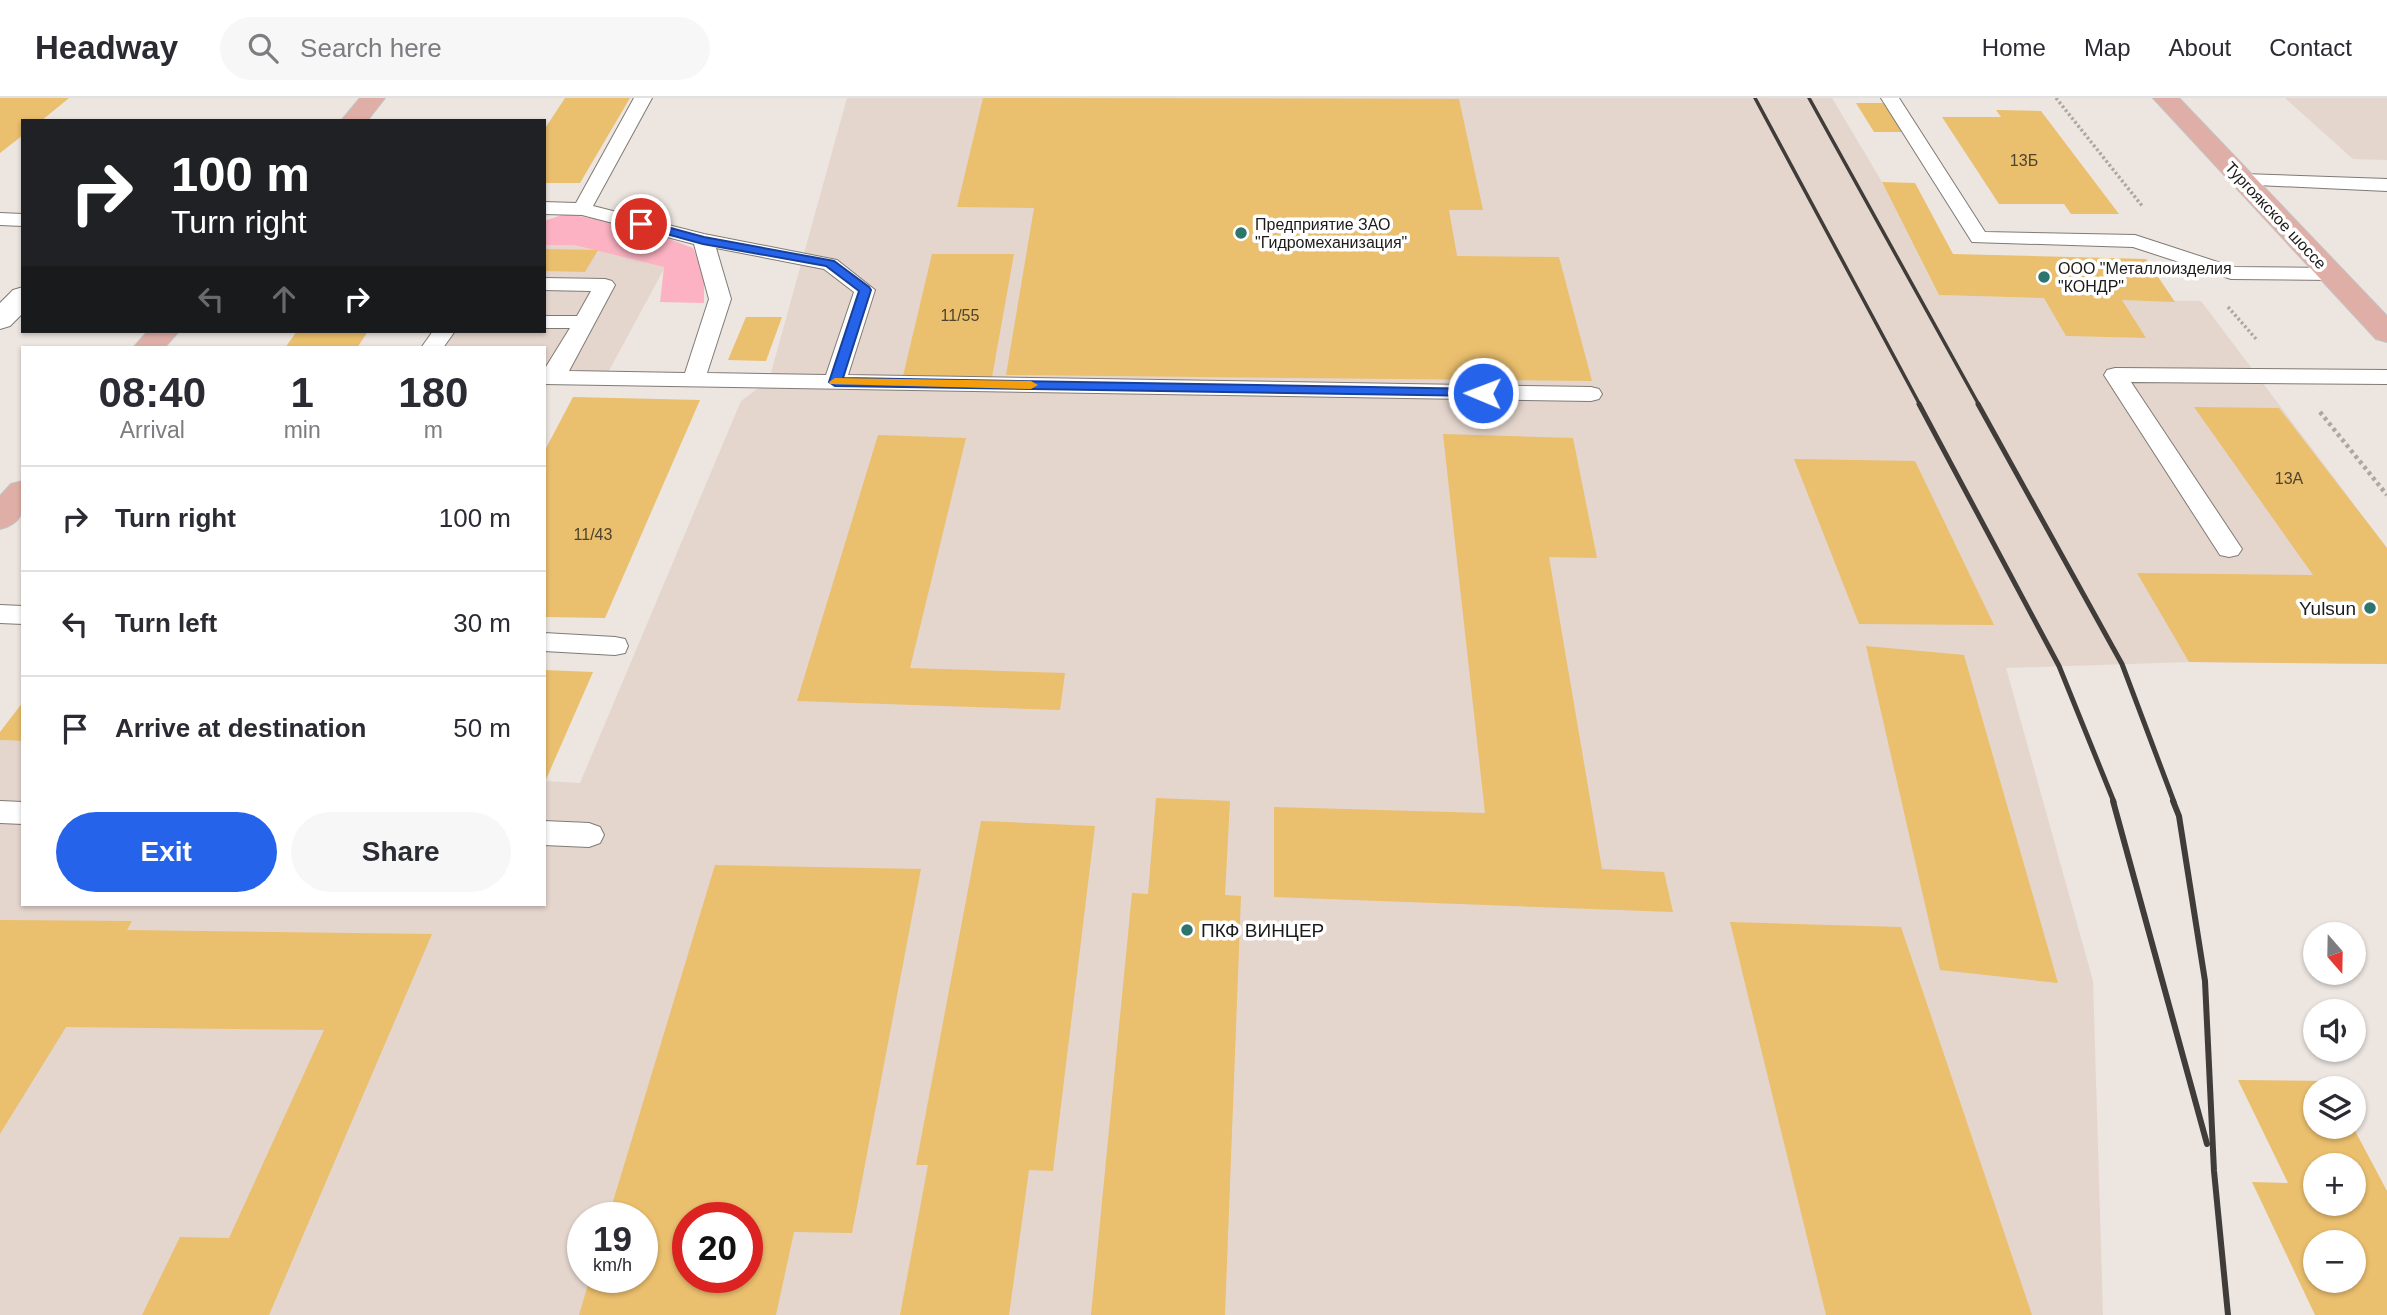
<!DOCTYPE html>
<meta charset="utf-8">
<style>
body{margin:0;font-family:Helvetica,sans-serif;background:#f7f7f7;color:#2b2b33;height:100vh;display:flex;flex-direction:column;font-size:26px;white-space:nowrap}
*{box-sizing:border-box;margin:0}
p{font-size:23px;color:#7c7c81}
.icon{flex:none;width:38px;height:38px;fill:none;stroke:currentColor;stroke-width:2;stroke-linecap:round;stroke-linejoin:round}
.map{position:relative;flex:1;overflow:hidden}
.panel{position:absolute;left:21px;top:248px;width:525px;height:560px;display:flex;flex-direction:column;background:#fff;border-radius:0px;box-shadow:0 2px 5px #0004}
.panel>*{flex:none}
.top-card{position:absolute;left:21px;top:21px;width:525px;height:214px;border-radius:0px;box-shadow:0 2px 5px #0004;background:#202124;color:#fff;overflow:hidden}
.needle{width:46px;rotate:160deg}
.controls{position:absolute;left:2303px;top:824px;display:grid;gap:14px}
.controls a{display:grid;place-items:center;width:63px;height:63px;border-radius:50%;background:#fff;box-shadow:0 2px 5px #0004;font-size:35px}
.speed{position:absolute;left:567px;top:1104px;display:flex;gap:14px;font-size:35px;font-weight:700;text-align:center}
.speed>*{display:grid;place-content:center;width:91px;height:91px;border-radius:50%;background:#fff;box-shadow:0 2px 5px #0004;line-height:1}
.speed small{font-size:18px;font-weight:400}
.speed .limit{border:10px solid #d22;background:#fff;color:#111}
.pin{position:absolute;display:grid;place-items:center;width:60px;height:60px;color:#fff;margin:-30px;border:4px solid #fff;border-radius:50%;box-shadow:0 2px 7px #0007}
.me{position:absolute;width:77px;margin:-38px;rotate:271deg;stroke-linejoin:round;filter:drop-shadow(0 0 5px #0008)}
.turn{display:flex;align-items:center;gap:24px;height:147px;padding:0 35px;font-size:32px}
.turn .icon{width:91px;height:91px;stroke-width:2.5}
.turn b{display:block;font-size:49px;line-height:60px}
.lanes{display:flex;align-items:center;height:66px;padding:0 35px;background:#0003;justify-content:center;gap:35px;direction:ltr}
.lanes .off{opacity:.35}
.eta{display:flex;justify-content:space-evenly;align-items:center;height:119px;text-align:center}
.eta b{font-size:42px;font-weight:700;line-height:49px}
.button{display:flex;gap:14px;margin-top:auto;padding:14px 35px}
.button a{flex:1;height:80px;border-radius:42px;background:#2563eb;color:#fff;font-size:28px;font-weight:700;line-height:80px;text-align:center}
.button a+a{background:#f7f7f7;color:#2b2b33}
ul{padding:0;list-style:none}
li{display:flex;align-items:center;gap:21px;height:105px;padding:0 35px;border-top:2px solid #e1e1e2}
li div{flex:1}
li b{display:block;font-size:26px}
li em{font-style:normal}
header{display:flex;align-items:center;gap:42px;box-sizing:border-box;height:98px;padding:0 35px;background:#fff;border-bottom:2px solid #e1e1e2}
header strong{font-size:33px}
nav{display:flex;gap:38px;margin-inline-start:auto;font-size:24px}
.search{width:490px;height:63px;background:#f7f7f7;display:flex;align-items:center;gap:18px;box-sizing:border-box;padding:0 24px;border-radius:38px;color:#7c7c81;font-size:26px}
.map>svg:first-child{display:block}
.built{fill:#e4d6cd;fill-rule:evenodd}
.green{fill:#fcb2c2}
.building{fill:#eabf6e;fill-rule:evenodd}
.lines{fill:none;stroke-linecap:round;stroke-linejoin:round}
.service-casing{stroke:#807a75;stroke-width:2}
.minor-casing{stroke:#807a75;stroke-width:2}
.primary-casing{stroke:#c4c4c3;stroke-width:2}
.path-far1{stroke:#ada7a3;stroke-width:3.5;stroke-dasharray:2.5 2.5;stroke-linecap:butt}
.path{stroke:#ada7a3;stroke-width:4.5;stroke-dasharray:3.5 3.5;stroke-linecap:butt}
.service{fill:#fff;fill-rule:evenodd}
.minor{fill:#fff;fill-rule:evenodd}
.primary{fill:#dfafa7;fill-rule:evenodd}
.rail-far2{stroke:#3f3c3a;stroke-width:3.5}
.rail-far1{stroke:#3f3c3a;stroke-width:5}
.rail{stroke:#3f3c3a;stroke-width:6}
.route{fill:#2563eb;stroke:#184099;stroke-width:2}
.slow{fill:#f59e0b}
.poi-dot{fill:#2d756d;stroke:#fff;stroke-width:2.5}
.labels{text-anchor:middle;stroke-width:7;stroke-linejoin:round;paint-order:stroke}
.number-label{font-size:16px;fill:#50442e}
.far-street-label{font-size:16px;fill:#1d1b19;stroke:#fff}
.far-poi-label{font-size:16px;fill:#1d1b19;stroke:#fff;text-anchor:start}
.poi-label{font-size:19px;fill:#1d1b19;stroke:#fff;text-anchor:end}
</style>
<header>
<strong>Headway</strong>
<div class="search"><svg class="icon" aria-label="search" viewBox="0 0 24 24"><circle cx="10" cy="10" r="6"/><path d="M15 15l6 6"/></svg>Search here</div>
<nav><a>Home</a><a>Map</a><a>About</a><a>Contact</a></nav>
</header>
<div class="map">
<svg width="2387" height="1217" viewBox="0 0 2387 1217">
<rect width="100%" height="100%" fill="#ece5e0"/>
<g class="built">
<path d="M 847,0 L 1832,0 L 1882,84 L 1939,197 L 2044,200 L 2067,238 L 2145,240 L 2122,202 L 2201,203 L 2387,450 L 2387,566 L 2189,564 L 2006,570 L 2093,883 L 2103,1217 L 0,1217 L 0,1036 L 41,968 L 0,966 L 0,642 L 23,643 L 23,807 L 544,807 L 544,683 L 580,685 L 741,303 L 769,282 ZM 583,1120 L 642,1120 L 642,1180 L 583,1180 ZM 688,1120 L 747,1120 L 747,1180 L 688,1180 Z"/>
<path d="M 2285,0 L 2387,0 L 2387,62 L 2353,61 Z"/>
<path d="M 544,147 L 574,147 L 665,169 L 605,280 L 544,279 L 544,250 L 430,250 L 439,233 L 544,233 Z"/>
</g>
<path class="green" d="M 565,116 C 610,122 651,133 693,150 L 704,177 L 704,205 L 660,204 L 664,169 L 574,147 L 544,147 L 544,123 Z"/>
<g class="building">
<path d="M 0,0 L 69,0 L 41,23 L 23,23 L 23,37 L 0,55 Z"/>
<path d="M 565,0 L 630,0 L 580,85 L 544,85 L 544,32 Z"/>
<path d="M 983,0 L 1459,1 L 1483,112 L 1449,112 L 1457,158 L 1559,159 L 1592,283 L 1006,277 L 1034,110 L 957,109 Z"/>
<path d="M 1856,5 L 1888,5 L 1907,34 L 1874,34 Z"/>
<path d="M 1996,12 L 2041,13 L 2119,116 L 2071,116 L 2064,106 L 1999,106 L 1942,19 L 2001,19 Z"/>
<path d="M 1882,84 L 1915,85 L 1953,156 L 2146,161 L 2175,204 L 2122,202 L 2146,240 L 2066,238 L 2044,200 L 1939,197 Z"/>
<path d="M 544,151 L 598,152 L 585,174 L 544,173 Z"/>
<path d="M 932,156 L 1014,156 L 992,279 L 903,278 Z"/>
<path d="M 746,219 L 782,219 L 766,263 L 728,262 Z"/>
<path d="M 297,233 L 368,233 L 357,250 L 285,250 Z"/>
<path d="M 573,299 L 700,302 L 605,520 L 544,519 L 544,354 Z"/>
<path d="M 2194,309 L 2279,310 L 2387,450 L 2387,566 L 2189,564 L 2137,475 L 2313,477 Z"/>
<path d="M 1443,336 L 1573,340 L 1597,460 L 1549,459 L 1602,771 L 1664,774 L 1673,814 L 1274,799 L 1274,709 L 1485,715 Z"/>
<path d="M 878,337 L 966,340 L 910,570 L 1065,575 L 1060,612 L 797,603 Z"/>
<path d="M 1794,361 L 1915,363 L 1994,527 L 1859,526 Z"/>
<path d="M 1866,548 L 1964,557 L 2058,885 L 1940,872 Z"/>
<path d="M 544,572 L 593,574 L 544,686 Z"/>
<path d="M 23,604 L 23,643 L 0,642 L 0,634 Z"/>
<path d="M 1156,700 L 1230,703 L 1225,797 L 1241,798 L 1225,1217 L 1091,1217 L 1132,795 L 1148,796 Z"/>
<path d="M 981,723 L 1095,728 L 1053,1073 L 1029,1072 L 1009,1217 L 900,1217 L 928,1067 L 916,1067 Z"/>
<path d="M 715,767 L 921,771 L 852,1135 L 794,1134 L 776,1217 L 579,1217 L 590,1180 L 642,1180 L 642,1120 L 608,1120 ZM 688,1120 L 747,1120 L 747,1180 L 688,1180 Z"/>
<path d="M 0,822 L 132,823 L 127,832 L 432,836 L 269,1217 L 142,1217 L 180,1139 L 229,1140 L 324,932 L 66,929 L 0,1036 Z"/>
<path d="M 1730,824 L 1901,829 L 2032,1217 L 1826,1217 Z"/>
<path d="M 2238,982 L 2329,983 L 2333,990 L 2315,990 L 2315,1029 L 2353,1029 L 2387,1093 L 2387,1217 L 2315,1217 L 2252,1084 L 2288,1085 ZM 2315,1068 L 2354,1068 L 2354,1106 L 2315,1106 ZM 2315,1144 L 2354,1144 L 2354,1183 L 2315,1183 Z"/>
</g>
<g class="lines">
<g class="service-casing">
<g id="service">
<path d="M 634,0 L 652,0 L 593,108 L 704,136 L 837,162 L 875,192 L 848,277 L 1591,289 L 1599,291 L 1602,296 L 1599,301 L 1591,303 L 544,286 L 544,272 L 570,230 L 544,230 L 544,218 L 577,218 L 591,193 L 544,192 L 544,180 L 605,181 L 612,183 L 615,187 L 569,273 L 685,275 L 709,201 L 694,146 L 582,117 L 544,116 L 544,104 L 576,105 ZM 716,150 L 824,171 L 854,194 L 826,277 L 707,275 L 731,201 Z"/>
<path d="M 1881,0 L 1899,0 L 1985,134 L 2135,137 L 2233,169 L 2331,170 L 2338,172 L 2341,176 L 2338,180 L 2331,182 L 2231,181 L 2133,149 L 1972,144 Z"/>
<path d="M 2243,76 L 2387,81 L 2387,93 L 2236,86 L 2233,82 Z"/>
<path d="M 0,115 L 23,116 L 23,128 L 0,127 Z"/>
<path d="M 433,233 L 455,233 L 443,250 L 421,250 Z"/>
<path d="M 2115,270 L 2387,272 L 2387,286 L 2131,284 L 2242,451 L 2238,457 L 2229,459 L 2220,457 L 2104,277 L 2107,272 Z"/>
<path d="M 0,507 L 23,508 L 23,526 L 0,525 Z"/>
<path d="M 544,535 L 615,539 L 625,541 L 628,548 L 625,555 L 615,557 L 544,553 Z"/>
<path d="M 0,703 L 23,704 L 23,726 L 0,725 Z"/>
<path d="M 544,723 L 589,725 L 600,729 L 604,737 L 600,745 L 589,749 L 544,747 Z"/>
</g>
</g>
<g class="minor-casing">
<path id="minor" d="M 23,189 L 23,215 L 10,228 L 0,231 L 0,205 L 13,192 Z"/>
</g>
<g class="primary-casing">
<g id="primary">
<path d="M 360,0 L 385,0 L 367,23 L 341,23 Z"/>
<path d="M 2153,0 L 2179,0 L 2387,218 L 2387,244 L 2376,241 Z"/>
<path d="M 148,233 L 179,233 L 164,250 L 133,250 Z"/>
<path d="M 23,383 C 23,406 28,424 0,431 L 0,398 L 11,386 Z"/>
</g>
</g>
<g class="path-far1">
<path d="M 2056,0 L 2143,109"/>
<path d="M 2228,209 L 2257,242"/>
</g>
<path class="path" d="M 2320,314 L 2387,397"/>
<use href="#service" class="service"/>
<use href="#minor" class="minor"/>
<use href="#primary" class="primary"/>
<g class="rail-far2">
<path d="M 1755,0 L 1920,307"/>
<path d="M 1809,0 L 1979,307"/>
</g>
<g class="rail-far1">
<path d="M 1919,306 L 2059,568 L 2114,704"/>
<path d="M 1978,306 L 2122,566 L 2174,704"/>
</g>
<g class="rail">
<path d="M 2113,703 L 2207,1046"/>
<path d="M 2173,703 L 2179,718 L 2205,883 L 2214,1073 L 2228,1217"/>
</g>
</g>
<path class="route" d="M 641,122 L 704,139 L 834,163 L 869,189 L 871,192 L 843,280 L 1483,291 L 1490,295 L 1483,298 L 835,288 L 829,284 L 859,193 L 826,168 L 703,146 L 637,128 L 636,126 Z"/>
<path class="slow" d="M 835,280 L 1031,283 L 1038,287 L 1031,291 L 830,286 L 829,284 Z"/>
<g class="poi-dot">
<circle cx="1241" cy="135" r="7"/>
<circle cx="2044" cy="179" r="7"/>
<circle cx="2370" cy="510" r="7"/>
<circle cx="1187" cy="832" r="7"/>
</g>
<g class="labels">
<g class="number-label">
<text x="2024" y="68">13Б</text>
<text x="960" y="223">11/55</text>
<text x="2289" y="386">13А</text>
<text x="593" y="442">11/43</text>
</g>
<g class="far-street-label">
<text transform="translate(2276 117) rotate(47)" y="6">Тургоякское шоссе</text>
</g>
<g class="far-poi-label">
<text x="1255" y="132">Предприятие ЗАО<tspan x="1255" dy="18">"Гидромеханизация"</tspan></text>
<text x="2058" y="176">ООО "Металлоизделия<tspan x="2058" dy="18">"КОНДР"</tspan></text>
</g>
<g class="poi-label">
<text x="2356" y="517">Yulsun</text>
<text x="1201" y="839" text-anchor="start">ПКФ ВИНЦЕР</text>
</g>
</g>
</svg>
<div class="controls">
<a><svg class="needle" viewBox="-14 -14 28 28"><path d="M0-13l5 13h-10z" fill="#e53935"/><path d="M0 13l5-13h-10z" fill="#7c7c81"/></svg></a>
<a><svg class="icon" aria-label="sound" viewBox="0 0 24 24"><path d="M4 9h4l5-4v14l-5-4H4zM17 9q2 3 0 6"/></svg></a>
<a><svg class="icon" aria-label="layers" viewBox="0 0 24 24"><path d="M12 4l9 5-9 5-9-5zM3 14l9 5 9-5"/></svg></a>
<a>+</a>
<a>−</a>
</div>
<div class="speed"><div>19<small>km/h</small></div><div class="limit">20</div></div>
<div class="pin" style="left:641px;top:126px;background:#d93025"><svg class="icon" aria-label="arrive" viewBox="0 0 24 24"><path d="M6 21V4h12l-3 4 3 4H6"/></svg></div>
<svg class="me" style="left:1483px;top:295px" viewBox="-20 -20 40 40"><circle r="17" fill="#2563eb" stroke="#fff" stroke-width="3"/><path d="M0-11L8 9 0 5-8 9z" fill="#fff"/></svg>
<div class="top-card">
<div class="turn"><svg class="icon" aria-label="right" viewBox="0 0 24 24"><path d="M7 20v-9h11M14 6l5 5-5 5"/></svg><div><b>100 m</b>Turn right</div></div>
<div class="lanes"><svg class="icon off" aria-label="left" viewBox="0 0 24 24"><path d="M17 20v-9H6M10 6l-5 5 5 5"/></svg><svg class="icon off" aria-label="ahead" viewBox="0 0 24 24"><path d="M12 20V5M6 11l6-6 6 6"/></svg><svg class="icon" aria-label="right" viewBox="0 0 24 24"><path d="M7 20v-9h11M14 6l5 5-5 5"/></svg></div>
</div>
<section class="panel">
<div class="eta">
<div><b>08:40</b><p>Arrival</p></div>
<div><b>1</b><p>min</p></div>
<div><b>180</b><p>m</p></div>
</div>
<ul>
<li><svg class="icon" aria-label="right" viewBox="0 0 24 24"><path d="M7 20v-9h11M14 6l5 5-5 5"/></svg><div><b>Turn right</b></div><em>100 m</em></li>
<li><svg class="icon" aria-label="left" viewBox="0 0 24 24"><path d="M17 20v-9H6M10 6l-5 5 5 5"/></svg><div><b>Turn left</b></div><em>30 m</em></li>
<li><svg class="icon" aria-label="arrive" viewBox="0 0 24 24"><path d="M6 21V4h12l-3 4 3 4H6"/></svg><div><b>Arrive at destination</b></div><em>50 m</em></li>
</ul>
<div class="button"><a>Exit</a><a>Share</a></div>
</section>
</div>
